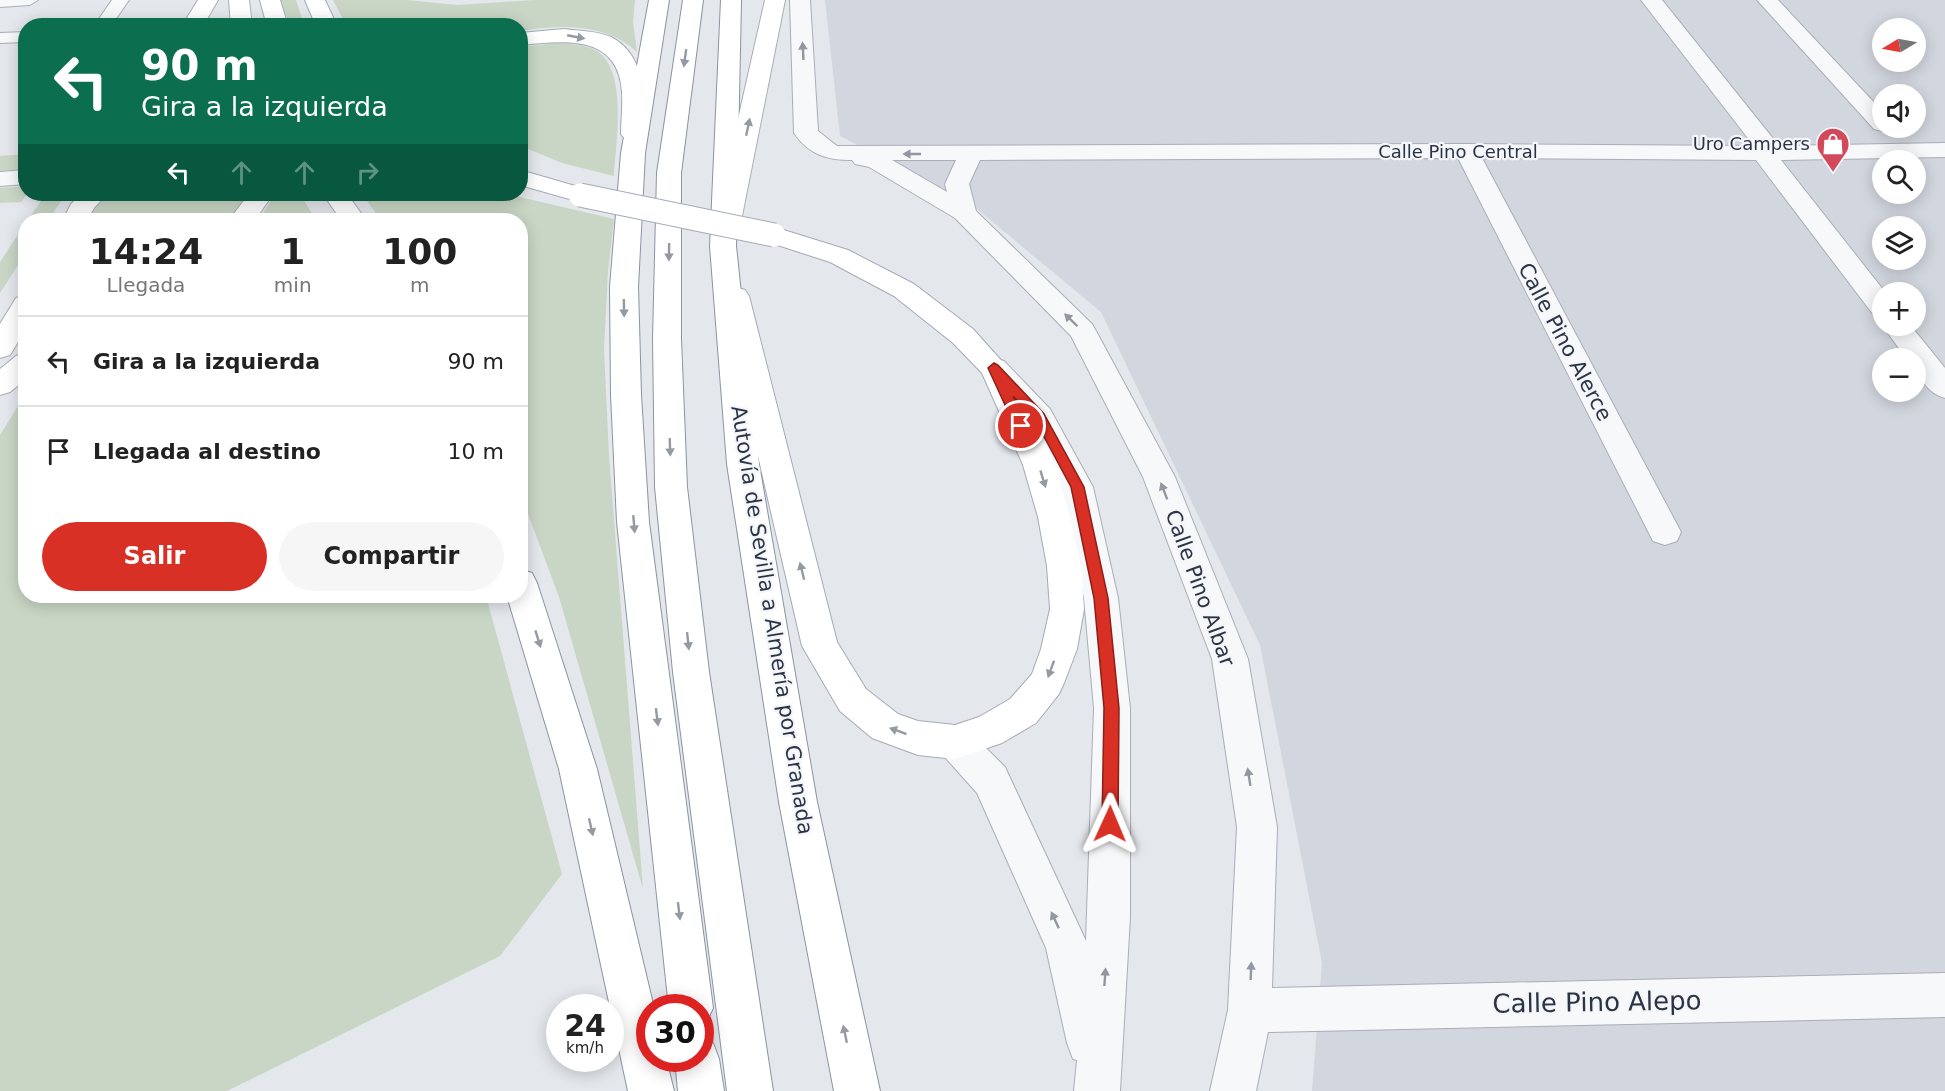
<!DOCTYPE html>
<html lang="es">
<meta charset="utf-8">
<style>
body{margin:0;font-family:"DejaVu Sans",sans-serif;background:#f6f6f6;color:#222;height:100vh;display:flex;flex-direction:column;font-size:22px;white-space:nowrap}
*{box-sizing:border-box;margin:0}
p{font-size:20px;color:#767676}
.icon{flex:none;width:33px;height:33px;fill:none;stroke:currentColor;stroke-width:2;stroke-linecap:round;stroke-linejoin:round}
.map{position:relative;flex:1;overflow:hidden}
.side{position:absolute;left:18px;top:213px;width:510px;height:390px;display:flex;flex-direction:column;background:#fff;border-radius:24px;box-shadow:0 3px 15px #0003}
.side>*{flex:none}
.hud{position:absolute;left:18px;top:18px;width:510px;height:183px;border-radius:24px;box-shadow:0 3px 15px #0003;background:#0b6e4f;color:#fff;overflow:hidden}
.needle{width:39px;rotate:260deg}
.controls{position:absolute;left:1872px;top:18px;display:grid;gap:12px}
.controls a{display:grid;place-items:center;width:54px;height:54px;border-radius:50%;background:#fff;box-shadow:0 3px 15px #0003;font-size:30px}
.speed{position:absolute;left:546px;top:994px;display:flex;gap:12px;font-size:30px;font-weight:700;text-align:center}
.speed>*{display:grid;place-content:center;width:78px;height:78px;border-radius:50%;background:#fff;box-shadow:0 3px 15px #0003;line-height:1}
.speed small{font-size:15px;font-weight:400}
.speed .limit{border:9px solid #d22;background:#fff;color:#111}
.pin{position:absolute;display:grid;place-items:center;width:51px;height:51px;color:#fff;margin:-26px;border:3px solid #fff;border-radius:50%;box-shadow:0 2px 6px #0007}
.me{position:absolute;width:66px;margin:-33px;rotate:1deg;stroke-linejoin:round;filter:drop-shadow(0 0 4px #0008)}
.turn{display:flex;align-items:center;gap:21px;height:126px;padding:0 24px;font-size:27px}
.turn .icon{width:78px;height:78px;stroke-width:2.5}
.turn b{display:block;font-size:42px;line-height:51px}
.lanes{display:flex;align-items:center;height:57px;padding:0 24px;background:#0003;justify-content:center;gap:30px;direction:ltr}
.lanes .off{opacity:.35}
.eta{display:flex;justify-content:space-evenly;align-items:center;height:102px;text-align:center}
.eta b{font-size:36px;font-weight:800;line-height:42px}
.action{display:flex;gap:12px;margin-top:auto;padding:12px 24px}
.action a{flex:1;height:69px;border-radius:36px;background:#d93025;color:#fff;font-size:24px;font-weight:800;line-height:69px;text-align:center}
.action a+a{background:#f6f6f6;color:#222}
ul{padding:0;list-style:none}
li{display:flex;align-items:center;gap:18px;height:90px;padding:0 24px;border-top:2px solid #e0e0e0}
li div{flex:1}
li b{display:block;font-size:22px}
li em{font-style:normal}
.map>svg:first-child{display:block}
.built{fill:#d2d6de;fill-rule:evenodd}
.green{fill:#c9d6c5}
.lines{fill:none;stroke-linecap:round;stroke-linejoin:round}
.lane-casing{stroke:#a9aeb7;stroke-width:2}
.street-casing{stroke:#a9aeb7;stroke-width:2}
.secondary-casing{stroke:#a9aeb7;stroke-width:2}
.primary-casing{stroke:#a3abb8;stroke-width:2}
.highway-casing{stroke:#8b94a3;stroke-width:2}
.lane{fill:#f7f8fa;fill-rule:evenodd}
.street{fill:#f7f8fa;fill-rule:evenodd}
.secondary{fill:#fff;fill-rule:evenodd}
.primary{fill:#fff;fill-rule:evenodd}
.highway{fill:#fff;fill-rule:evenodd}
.primary-bridge-casing{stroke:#a3abb8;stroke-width:25;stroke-linecap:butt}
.primary-bridge{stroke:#fff;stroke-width:23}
.oneway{fill:#959aa2}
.oneway2{fill:#9196a0}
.route{fill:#d93025;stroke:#8d1f18;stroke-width:1.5}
.labels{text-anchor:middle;stroke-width:4.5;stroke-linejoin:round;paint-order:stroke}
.far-poi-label{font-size:18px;fill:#2b3445;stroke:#f4f6f9;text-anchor:end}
.far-street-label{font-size:18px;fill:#2b3445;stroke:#f4f6f9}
.street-label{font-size:21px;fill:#2b3445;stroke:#f4f6f9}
.near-street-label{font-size:26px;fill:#2b3445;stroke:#f4f6f9}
</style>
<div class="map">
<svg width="1945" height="1091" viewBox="0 0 1945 1091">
<rect width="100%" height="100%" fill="#e4e7ec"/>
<path class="built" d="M 825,0 L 1945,0 L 1945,1091 L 1312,1091 L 1322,963 L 1260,645 L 1101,312 L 971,204 L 840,136 ZM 1882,28 L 1916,28 L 1916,62 L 1882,62 ZM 1882,94 L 1916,94 L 1916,128 L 1882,128 ZM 1882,160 L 1916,160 L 1916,194 L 1882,194 ZM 1882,226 L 1916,226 L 1916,260 L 1882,260 ZM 1882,292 L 1916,292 L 1916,326 L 1882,326 ZM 1882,358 L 1916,358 L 1916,392 L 1882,392 Z"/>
<g class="green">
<path d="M 280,0 L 296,0 L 304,25 L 290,25 Z"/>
<path d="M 333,0 L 407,0 L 457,5 L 535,0 L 635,0 L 633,22 L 637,52 C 607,23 559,24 521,31 L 520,26 L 346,25 Z"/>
<path d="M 556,43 C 569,44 586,44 597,51 C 628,71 616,145 614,176 L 562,163 L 521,146 L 521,47 Z"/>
<path d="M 25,154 L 25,170 L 0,171 L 0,156 Z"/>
<path d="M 25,186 L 27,194 L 21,202 L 0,203 L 0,188 Z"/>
<path d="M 108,194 L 249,194 L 249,195 L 235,215 L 226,220 L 91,220 L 91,213 Z"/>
<path d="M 275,194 L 300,194 L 316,220 L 256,220 L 264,212 Z"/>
<path d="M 362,194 L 507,194 L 614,219 L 608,271 L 604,349 L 609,456 L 643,889 L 559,597 L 521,495 L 520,220 L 381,220 Z"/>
<path d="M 62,200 L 48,220 L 28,220 L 41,201 Z"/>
<path d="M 25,224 L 25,254 L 0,293 L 0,262 Z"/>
<path d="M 25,395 L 26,596 L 486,596 L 562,874 L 500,956 L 227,1091 L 0,1091 L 0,435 Z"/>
</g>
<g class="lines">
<g class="lane-casing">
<g id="lane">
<path d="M 0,0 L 38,0 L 30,5 L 0,7 Z"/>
<path d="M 112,0 L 129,0 L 111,26 L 94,26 Z"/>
<path d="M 26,32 L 26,42 L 0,43 L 0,33 Z"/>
</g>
</g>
<g class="street-casing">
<g id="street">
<path d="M 790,0 L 810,0 L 818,131 L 837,146 L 1466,144 L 1754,146 L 1641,0 L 1662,0 L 1779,146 L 1945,143 L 1945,157 L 1781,160 L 1885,292 L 1882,292 L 1882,316 L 1872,313 L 1756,160 L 1482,158 L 1681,532 L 1677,541 L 1665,545 L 1653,541 L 1458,158 L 980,160 L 969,184 L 976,211 L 1092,324 L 1096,331 L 1175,477 L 1248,659 L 1277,827 L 1272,988 L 1945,973 L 1945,1017 L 1268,1032 L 1256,1091 L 1210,1091 L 1228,1010 L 1237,827 L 1212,659 L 1143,477 L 1071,336 L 955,218 L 869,167 L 855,164 L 852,160 C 827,160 809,155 794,133 ZM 892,160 L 956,160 L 945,184 L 947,192 Z"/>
<path d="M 1757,0 L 1778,0 L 1882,111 L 1882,128 L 1890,129 L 1882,131 L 1874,129 Z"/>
<path d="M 26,170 L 26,184 L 0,186 L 0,172 Z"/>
<path d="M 1882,325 L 1911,326 L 1945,368 L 1945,398 C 1928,394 1916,376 1916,358 L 1906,358 Z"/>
<path d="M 994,358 L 1004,361 L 1050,409 L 1093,487 L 1118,598 L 1130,708 L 1130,917 L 1120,1091 L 1074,1091 L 1077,1060 L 1073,1059 L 1067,1043 L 1046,948 L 977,793 L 942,754 L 936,742 L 942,730 L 955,725 L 968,730 L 1005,767 L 1086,941 L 1094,708 L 1084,598 L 1061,487 L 1028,424 L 980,368 L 984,361 Z"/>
</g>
</g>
<g class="secondary-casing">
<g id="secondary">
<path d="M 198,0 L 218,0 L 203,26 L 182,26 Z"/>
<path d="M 229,0 L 249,0 L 252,26 L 231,26 Z"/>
<path d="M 765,0 L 785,0 L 741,221 L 737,227 L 728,229 L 719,227 L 715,221 Z"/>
<path d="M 81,194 L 107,194 L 94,208 L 87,220 L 63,220 L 71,204 Z"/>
<path d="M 249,194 L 273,194 L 255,220 L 229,220 Z"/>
<path d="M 323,194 L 347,194 L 366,220 L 341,220 Z"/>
<path d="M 26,295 L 26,329 L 10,355 L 0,358 L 0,324 L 16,298 Z"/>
<path d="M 26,353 L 26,379 L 10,392 L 0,395 L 0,369 L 16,356 Z"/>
</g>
</g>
<g class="primary-casing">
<g id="primary">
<path d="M 260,0 L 280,0 L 288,26 L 267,26 Z"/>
<path d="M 305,0 L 325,0 L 337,26 L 316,26 Z"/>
<path d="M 564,29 C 578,31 598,31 611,37 C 647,56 644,99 645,134 L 641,139 L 633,141 L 625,139 L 621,134 C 621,120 623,106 622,92 C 618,33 564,41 520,45 L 520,33 Z"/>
<path d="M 520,170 L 589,190 L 592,195 L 589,200 L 580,202 L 520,185 Z"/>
<path d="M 774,227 L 848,250 L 914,284 L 973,329 L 1008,368 L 1055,465 L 1070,517 L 1081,566 L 1084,609 L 1077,649 L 1064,683 L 1059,694 L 1036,723 L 1002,743 L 955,759 L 918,755 L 872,738 L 840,711 L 802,646 L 721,296 L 725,290 L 735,287 L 745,290 L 749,296 L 837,642 L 866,689 L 898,714 L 918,721 L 955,725 L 979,717 L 1010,699 L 1032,674 L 1041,649 L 1050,609 L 1047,566 L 1038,517 L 1023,465 L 982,373 L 953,343 L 894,296 L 830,262 L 765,241 L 761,235 L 765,229 Z"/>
</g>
</g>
<g class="highway-casing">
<g id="highway">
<path d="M 649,0 L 669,0 L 645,153 L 638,287 L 641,395 L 649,522 L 713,1008 L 706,1023 L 700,1026 L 700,1008 L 669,1008 L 617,522 L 611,395 L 610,287 L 621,153 Z"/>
<path d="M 683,0 L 703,0 L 681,173 L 681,339 L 687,487 L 709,672 L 773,1091 L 727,1091 L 673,672 L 655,487 L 653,339 L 657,173 Z"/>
<path d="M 721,0 L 741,0 L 736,246 L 759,464 L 817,802 L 880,1091 L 834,1091 L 779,802 L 727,464 L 710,246 Z"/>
<path d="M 520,569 L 532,573 L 537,583 L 597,769 L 654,1008 L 650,1008 L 650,1059 L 666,1059 L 674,1091 L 628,1091 L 559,769 L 507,596 L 520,596 Z"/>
<path d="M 700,1038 L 713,1043 L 719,1059 L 724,1091 L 678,1091 L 675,1059 L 700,1059 Z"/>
</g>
</g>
<use href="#lane" class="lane"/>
<use href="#street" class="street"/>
<use href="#secondary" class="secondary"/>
<use href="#primary" class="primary"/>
<use href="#highway" class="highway"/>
<g class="primary-bridge-casing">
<path id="primary-bridge" d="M 580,195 L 774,235"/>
</g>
<use href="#primary-bridge" class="primary-bridge"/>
</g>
<defs><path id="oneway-solid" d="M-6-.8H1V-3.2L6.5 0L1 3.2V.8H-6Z" transform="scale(1.5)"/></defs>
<g class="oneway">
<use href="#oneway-solid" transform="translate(576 37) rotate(11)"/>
<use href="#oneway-solid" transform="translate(685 58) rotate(98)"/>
<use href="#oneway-solid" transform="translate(748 127) rotate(-78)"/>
<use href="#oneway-solid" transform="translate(669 252) rotate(91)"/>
<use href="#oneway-solid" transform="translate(624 308) rotate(89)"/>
<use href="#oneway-solid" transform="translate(670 447) rotate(88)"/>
<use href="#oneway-solid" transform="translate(1043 479) rotate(73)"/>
<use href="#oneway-solid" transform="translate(634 524) rotate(85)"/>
<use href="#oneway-solid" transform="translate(802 571) rotate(-104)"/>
<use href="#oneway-solid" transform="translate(538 639) rotate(73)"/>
<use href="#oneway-solid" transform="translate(688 641) rotate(84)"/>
<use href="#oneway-solid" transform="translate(1051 669) rotate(110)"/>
<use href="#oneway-solid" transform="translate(657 717) rotate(83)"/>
<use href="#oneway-solid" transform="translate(898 731) rotate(-160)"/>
<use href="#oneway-solid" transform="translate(591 827) rotate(77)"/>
<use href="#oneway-solid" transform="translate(679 911) rotate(83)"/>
<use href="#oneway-solid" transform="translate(845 1034) rotate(-102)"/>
</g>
<g class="oneway2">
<use href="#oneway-solid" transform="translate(803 51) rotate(-93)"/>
<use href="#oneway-solid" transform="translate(912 154) rotate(-180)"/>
<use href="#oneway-solid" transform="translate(1071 320) rotate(-136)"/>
<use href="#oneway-solid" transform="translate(1164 491) rotate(-111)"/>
<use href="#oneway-solid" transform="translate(1249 777) rotate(-99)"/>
<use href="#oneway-solid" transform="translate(1055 920) rotate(-115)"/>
<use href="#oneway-solid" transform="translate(1251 971) rotate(-88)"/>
<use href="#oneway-solid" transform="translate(1105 977) rotate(-86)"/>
</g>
<path class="route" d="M 994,363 L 998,365 L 1044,414 L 1084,487 L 1108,598 L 1119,708 L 1118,824 L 1116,830 L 1110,832 L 1105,830 L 1102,824 L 1104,708 L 1094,598 L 1071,487 L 1035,420 L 1013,396 L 1027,426 L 1021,431 L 1016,429 L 988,368 Z"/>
<defs>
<g id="shop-pin" transform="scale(1.725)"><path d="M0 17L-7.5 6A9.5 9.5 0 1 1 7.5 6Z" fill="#d1495b" stroke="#f4f6f9"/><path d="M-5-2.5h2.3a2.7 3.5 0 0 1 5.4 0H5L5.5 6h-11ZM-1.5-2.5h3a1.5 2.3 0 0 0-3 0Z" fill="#fff"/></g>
</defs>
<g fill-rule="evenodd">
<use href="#shop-pin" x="1833" y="144"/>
</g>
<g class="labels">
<g class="far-poi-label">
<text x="1810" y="150">Uro Campers</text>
</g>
<g class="far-street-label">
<text x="1458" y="158">Calle Pino Central</text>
</g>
<g class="street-label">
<text transform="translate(1565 342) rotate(62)" y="7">Calle Pino Alerce</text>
<text transform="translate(1200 588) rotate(70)" y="7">Calle Pino Albar</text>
<text transform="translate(772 620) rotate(81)" y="7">Autovía de Sevilla a Almería por Granada</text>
</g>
<g class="near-street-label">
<text transform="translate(1597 1002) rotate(-1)" y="9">Calle Pino Alepo</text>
</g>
</g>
</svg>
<div class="controls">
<a><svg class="needle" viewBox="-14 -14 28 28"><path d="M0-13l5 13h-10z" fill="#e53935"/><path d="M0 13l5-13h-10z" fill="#767676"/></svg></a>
<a><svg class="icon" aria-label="sound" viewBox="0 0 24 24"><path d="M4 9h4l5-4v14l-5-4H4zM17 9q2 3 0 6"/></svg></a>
<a><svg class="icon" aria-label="search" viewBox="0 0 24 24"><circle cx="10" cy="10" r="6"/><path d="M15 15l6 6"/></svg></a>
<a><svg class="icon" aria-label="layers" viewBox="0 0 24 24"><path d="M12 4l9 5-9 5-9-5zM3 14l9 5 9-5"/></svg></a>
<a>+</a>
<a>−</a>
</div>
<div class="speed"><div>24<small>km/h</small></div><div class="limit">30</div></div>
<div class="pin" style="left:1021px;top:426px;background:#d93025"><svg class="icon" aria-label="arrive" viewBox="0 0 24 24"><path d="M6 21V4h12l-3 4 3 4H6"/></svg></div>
<svg class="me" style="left:1110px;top:824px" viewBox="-20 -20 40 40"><path d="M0-17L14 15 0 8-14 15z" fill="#d93025" stroke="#fff" stroke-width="4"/></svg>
<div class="hud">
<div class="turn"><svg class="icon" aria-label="left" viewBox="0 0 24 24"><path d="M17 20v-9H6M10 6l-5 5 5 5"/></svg><div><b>90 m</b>Gira a la izquierda</div></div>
<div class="lanes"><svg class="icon" aria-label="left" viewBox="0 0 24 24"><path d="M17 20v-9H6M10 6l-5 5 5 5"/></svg><svg class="icon off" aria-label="ahead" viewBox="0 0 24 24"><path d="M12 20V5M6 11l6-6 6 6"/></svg><svg class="icon off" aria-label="ahead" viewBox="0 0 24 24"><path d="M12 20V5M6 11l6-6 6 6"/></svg><svg class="icon off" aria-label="right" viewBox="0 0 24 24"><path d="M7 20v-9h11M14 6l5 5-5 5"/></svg></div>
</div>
<section class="side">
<div class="eta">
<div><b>14:24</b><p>Llegada</p></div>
<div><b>1</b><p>min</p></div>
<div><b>100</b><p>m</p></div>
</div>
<ul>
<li><svg class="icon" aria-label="left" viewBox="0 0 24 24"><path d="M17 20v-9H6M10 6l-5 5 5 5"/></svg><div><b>Gira a la izquierda</b></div><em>90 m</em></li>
<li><svg class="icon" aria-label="arrive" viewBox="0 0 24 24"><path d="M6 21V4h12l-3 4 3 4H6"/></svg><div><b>Llegada al destino</b></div><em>10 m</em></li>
</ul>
<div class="action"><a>Salir</a><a>Compartir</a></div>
</section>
</div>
